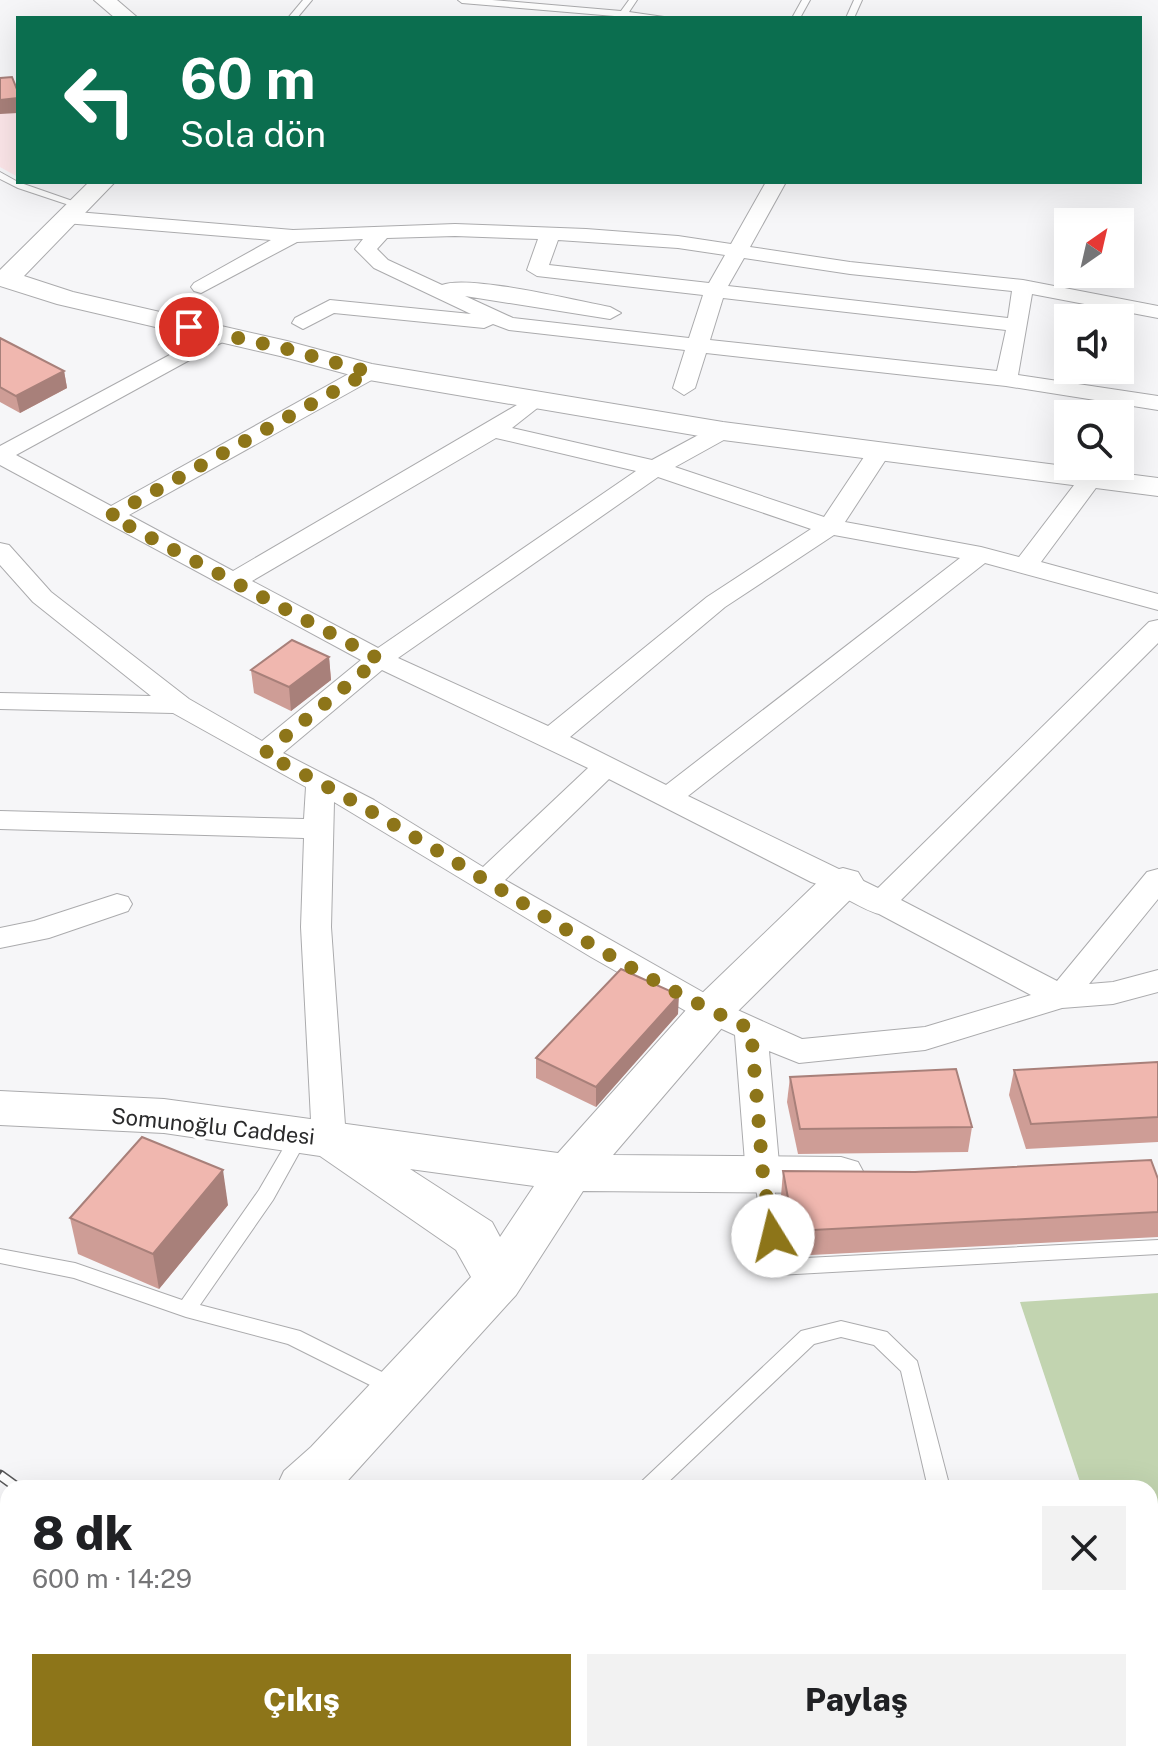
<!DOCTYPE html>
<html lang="tr">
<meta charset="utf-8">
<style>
body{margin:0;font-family:"Public Sans",sans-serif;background:#f2f2f2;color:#202124;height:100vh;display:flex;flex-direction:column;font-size:30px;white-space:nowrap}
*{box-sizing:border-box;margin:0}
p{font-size:26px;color:#757577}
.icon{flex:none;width:44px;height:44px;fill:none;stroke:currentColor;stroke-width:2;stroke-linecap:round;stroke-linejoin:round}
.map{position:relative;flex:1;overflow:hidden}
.drawer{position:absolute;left:0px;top:1480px;width:1158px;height:282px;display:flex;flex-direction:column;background:#fff;border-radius:24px 24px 0 0;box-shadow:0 8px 32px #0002}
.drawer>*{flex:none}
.guide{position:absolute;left:16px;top:16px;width:1126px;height:168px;border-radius:0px;box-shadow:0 8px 32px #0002;background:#0b6e4f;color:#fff;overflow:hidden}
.needle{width:52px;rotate:34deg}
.buttons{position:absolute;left:1054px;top:208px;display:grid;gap:16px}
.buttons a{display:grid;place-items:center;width:80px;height:80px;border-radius:0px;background:#fff;box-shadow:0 8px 32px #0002;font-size:40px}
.pin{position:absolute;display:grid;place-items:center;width:68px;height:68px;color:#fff;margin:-34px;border:4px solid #fff;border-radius:50%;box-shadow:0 2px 8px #0007}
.me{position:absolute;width:88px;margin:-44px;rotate:351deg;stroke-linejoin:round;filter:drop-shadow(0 0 6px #0008)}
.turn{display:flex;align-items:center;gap:28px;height:168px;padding:0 32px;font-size:36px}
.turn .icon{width:104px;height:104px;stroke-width:2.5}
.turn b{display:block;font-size:56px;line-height:68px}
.round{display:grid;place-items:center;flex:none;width:84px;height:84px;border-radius:0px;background:#f2f2f2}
.head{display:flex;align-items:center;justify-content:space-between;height:136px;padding:0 32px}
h1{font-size:48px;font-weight:800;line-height:60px}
.cta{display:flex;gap:16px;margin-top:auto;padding:16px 32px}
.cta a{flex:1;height:92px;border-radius:0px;background:#8d7519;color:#fff;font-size:32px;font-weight:800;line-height:92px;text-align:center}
.cta a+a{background:#f2f2f2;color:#202124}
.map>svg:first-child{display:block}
.education{fill:#fce6e9}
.green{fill:#c2d4b0}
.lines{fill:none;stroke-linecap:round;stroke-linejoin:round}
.service-casing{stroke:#ababad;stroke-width:2}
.minor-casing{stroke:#ababad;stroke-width:2}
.tertiary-casing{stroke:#ababad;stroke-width:2}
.secondary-casing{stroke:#ababad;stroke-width:2}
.service{fill:#fff;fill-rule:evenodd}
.minor{fill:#fff;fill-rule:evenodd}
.tertiary{fill:#fff;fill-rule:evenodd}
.secondary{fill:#fff;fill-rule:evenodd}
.rail-casing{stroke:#565657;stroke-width:11}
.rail{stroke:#fff;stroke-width:8;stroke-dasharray:23;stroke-linecap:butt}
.wall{fill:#ce9d96}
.shaded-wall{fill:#a8807a}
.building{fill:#f0b7af;stroke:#a8807a;stroke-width:2}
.route{stroke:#8d7519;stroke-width:14;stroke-dasharray:0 25.2}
.labels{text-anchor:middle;stroke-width:7;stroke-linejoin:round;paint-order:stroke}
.street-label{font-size:22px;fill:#2b2b2c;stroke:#fff}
</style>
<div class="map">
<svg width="1158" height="1761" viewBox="0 0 1158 1761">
<rect width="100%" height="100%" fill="#f6f6f8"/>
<path class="education" d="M 18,83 L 18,177 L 0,167 L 0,85 Z"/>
<path class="green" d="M 1158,1293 L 1158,1714 L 1150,1691 L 1150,1488 L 1082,1488 L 1020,1302 Z"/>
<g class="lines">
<g class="service-casing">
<g id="service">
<path d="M 303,0 L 312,0 L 297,18 L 288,18 Z"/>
<path d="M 458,0 L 492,0 L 621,11 L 629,0 L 637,0 L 629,12 L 671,18 L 638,18 L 462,3 Z"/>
<path d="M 802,0 L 810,0 L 800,18 L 792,18 Z"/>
<path d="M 854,0 L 862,0 L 854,18 L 846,18 Z"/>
<path d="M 0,172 L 18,182 L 84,205 L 75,207 L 18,188 L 0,179 Z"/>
<path d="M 300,1128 L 306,1130 L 309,1135 L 273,1200 L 200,1305 L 300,1331 L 402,1382 L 405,1388 L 402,1394 L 395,1396 L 388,1394 L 288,1344 L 186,1317 L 74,1278 L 0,1263 L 0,1249 L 75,1263 L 182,1300 L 259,1190 L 294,1130 Z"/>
<path d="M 763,1168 L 770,1170 L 772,1175 L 786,1259 L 1158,1240 L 1158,1254 L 778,1275 L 771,1272 L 768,1267 L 754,1175 L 756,1170 Z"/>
<path d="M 841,1321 L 887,1332 L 917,1361 L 950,1488 L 928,1488 L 901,1371 L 874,1345 L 841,1337 L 814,1344 L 662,1488 L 637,1488 L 641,1482 L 801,1331 Z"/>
<path d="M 0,1525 L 8,1528 L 8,1551 L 0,1548 Z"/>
<path d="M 8,1653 L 8,1683 L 0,1686 L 0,1656 Z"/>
<path d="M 683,1754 L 708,1754 L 705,1761 L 680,1761 Z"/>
<path d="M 896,1754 L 932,1754 L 935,1761 L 899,1761 Z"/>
<path d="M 991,1754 L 1015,1754 L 1017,1761 L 993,1761 Z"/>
</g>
</g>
<g class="minor-casing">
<g id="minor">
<path d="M 766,182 L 786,182 L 750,247 L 850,262 L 1023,280 L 1158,306 L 1158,318 L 1032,294 L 1018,375 L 1158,396 L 1158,410 L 1006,386 L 706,353 L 695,388 L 684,395 L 673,388 L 685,350 L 509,330 L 493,324 L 484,328 L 334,313 L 303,329 L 292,323 L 295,318 L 330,300 L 471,314 L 374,268 L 355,249 L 363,239 L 297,242 L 201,293 L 194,291 L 191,287 L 194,283 L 271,240 L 65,223 L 55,217 L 65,211 L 293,230 L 455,224 L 586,229 L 678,236 L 731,244 ZM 455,236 L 538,239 L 527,270 L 537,276 L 703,295 L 689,338 L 513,318 L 465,296 L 610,319 L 621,313 L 610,307 C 577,301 468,274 442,285 L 388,260 L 377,249 L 387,238 ZM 558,240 L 678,248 L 725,255 L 709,283 L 549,265 ZM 744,258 L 850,274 L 1012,291 L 1008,318 L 728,286 ZM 723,298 L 1006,330 L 997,371 L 710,340 Z"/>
<path d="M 220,328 L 231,334 L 228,339 L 16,455 L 111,506 L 361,367 L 377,367 L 380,372 L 377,377 L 129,515 L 233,571 L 534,395 L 542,397 L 545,402 L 512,428 L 652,460 L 715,426 L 731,426 L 734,431 L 731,436 L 675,467 L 824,517 L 870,448 L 886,448 L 890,453 L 845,522 L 981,547 L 1019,557 L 1084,472 L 1100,472 L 1104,477 L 1041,562 L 1158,594 L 1158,610 L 985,563 L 688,796 L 878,888 L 1149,622 L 1158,620 L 1158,643 L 901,900 L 1057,981 L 1147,872 L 1158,869 L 1158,899 L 1089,984 L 1113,982 L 1158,970 L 1158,992 L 1113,1004 L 1062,1008 L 925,1050 L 799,1063 L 769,1051 L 780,1175 L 775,1184 L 763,1188 L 751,1184 L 746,1175 L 735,1035 L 700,1019 L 591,957 L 334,802 L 331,927 L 346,1139 L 341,1148 L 329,1152 L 317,1148 L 312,1139 L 301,927 L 304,838 L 0,829 L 0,811 L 304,819 L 306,787 L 173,713 L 0,709 L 0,693 L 151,696 L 33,602 L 0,565 L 0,543 L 9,545 L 51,592 L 189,699 L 262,741 L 361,660 L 0,465 L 0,446 ZM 496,438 L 636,471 L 378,648 L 252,581 ZM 658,477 L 811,529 L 707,597 L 548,726 L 398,658 ZM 834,535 L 960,558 L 666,785 L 570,737 L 725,607 ZM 382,670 L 588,768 L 483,867 L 374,800 L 283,753 ZM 609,779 L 811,882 C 835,890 860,909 879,914 L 1031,995 L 925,1027 L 802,1039 L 722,1003 L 505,880 Z"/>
<path d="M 117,894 L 128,897 L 132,904 L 128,911 L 49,938 L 0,948 L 0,928 L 34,921 Z"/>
</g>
</g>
<g class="tertiary-casing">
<g id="tertiary">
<path d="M 94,0 L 117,0 L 138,18 L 115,18 Z"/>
<path d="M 89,182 L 115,182 L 24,276 L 73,292 L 287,341 L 372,364 L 723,422 L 1158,478 L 1158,496 L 723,440 L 369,380 L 280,356 L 57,304 L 0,286 L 0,270 Z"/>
</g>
</g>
<g class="secondary-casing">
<g id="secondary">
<path d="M 843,868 L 858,872 L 864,882 L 858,892 L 727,1022 L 613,1155 L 841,1157 L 858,1162 L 865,1175 L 858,1188 L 841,1193 L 583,1191 L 516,1295 L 341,1488 L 276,1488 L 284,1471 L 311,1447 L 471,1277 L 456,1250 L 320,1156 L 164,1133 L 0,1125 L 0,1091 L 164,1099 L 558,1153 L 695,1000 L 828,872 ZM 410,1169 L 534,1186 L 500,1237 L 492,1222 Z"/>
<path d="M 8,1743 L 8,1754 L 68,1754 L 64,1761 L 0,1761 Z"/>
</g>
</g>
<use href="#service" class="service"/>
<use href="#minor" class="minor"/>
<use href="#tertiary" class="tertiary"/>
<use href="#secondary" class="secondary"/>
<g class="rail-casing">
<g id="rail">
<path d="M 0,1475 L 18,1488"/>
<path d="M 373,1754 L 382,1761"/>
</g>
</g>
<use href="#rail" class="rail"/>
</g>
<g class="wall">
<path d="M 0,338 L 64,371 L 67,388 L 20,413 L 0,402 Z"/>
<path d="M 329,657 L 331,680 L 291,711 L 254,693 L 251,670 Z"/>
<path d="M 678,1014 L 596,1107 L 536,1078 L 536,1058 Z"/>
<path d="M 1158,1062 L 1158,1142 L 1026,1149 L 1009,1095 L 1014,1070 Z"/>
<path d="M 790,1077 L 972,1127 L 968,1152 L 798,1154 L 787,1102 Z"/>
<path d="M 783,1171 L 1158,1179 L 1158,1237 L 792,1256 L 781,1196 Z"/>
<path d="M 228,1205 L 159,1289 L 78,1254 L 70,1218 Z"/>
</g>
<g class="shaded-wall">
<path d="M 18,98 L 18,113 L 0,114 L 0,100 Z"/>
<path d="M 64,371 L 67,388 L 20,413 L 16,396 Z"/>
<path d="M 329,657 L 331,680 L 291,711 L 289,687 Z"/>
<path d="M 679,995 L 678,1014 L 596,1107 L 596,1087 Z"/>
<path d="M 223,1170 L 228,1205 L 159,1289 L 153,1254 Z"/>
</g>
<g class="building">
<path d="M 12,77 L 18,92 L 18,98 L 0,100 L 0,78 Z"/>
<path d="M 0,338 L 64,371 L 16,396 L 0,387 Z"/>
<path d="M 292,640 L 329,657 L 289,687 L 251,670 Z"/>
<path d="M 621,969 L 679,995 L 596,1087 L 536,1058 Z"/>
<path d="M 1158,1062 L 1158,1117 L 1031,1124 L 1014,1070 Z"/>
<path d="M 956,1069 L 972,1127 L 800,1129 L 790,1077 Z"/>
<path d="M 142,1137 L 223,1170 L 153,1254 L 70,1218 Z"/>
<path d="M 1151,1160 L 1158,1179 L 1158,1212 L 794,1231 L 783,1171 L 915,1172 Z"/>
</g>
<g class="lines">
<path class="route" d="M 189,327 L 287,349 L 369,372 L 110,516 L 379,659 L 264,754 C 432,836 581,952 751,1029 L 763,1175 L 773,1236"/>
</g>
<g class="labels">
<g class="street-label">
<text transform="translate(213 1126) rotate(6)" y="8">Somunoğlu Caddesi</text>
</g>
</g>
</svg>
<div class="buttons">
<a><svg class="needle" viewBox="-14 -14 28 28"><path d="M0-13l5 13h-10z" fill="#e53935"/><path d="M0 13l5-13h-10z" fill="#757577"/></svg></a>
<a><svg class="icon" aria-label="sound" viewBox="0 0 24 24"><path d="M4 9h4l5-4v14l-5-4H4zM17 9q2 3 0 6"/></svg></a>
<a><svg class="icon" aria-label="search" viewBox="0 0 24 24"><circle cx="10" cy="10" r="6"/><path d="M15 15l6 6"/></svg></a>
</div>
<div class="pin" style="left:189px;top:327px;background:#d93025"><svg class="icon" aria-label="arrive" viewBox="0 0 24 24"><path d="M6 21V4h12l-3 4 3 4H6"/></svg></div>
<svg class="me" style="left:773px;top:1236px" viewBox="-20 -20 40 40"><circle r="19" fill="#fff"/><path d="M0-13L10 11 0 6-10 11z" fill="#8d7519"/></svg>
<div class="guide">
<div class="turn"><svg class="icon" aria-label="left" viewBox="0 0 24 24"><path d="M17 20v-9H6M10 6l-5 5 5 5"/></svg><div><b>60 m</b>Sola dön</div></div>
</div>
<section class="drawer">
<div class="head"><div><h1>8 dk</h1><p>600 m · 14:29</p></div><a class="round"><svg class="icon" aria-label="close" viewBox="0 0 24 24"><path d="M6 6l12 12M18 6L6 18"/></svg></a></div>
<div class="cta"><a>Çıkış</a><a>Paylaş</a></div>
</section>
</div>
